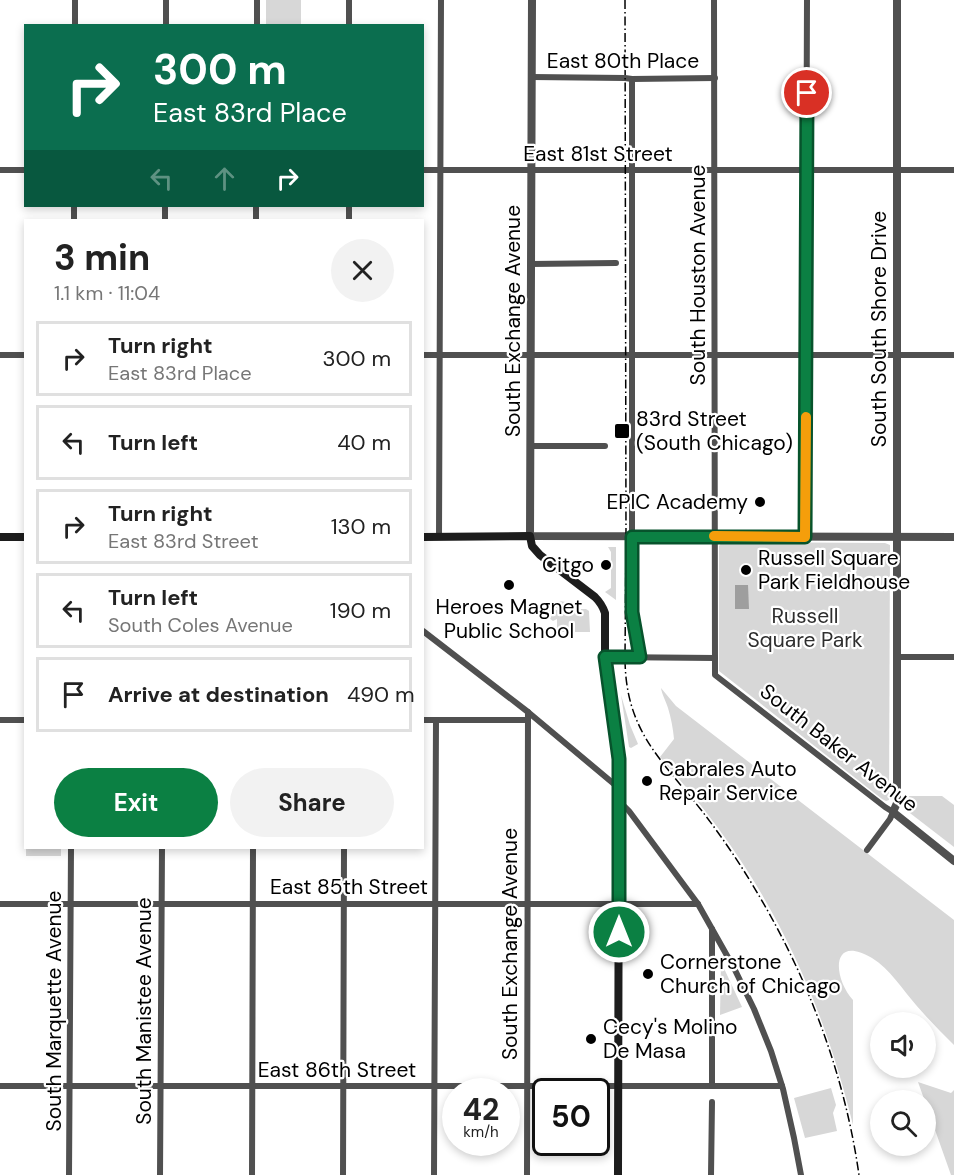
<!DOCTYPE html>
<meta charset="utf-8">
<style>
body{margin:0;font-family:"DM Sans",sans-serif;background:#f2f2f2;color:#222;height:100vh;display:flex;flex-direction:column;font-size:22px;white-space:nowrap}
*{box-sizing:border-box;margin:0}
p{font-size:20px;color:#767676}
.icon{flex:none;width:33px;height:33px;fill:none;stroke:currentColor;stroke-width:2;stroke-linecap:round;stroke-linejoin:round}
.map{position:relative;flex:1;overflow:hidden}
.sheet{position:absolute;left:24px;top:219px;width:400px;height:630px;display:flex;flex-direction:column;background:#fff;border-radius:0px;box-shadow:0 3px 9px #0003}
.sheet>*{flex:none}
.top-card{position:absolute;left:24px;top:24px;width:400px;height:183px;border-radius:0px;box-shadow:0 3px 9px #0003;background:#0b6e4f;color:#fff;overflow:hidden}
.tools{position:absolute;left:870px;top:1012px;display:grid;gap:12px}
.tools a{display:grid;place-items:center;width:66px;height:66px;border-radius:50%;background:#fff;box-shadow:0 3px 9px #0003;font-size:30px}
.speed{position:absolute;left:442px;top:1078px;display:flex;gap:12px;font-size:30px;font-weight:700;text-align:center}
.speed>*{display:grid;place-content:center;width:78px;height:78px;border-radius:50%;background:#fff;box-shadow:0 3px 9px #0003;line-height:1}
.speed small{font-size:15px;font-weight:400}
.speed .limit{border:3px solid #111;border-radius:9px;background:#fff;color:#111}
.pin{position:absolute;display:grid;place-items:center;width:51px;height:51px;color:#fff;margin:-26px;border:3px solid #fff;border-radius:50%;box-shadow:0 2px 6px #0007}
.me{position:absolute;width:66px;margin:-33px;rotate:0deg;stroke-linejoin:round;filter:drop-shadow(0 0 4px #0008)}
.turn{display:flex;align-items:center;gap:21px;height:126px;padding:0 30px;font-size:27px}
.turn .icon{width:78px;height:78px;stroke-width:2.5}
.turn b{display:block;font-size:42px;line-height:51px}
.lanes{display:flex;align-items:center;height:57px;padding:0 30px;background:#0003;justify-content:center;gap:30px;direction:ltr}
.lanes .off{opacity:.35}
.round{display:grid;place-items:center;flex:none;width:63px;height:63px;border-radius:32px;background:#f2f2f2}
.summary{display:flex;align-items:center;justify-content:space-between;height:102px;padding:0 30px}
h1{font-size:36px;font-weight:700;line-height:45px}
.primary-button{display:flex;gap:12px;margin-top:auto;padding:12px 30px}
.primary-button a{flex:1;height:69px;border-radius:36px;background:#0b8043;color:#fff;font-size:24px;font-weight:700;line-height:69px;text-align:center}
.primary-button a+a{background:#f2f2f2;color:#222}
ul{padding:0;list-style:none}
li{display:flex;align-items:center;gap:18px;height:75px;margin:0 12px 9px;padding:0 18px;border:3px solid #e0e0e0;border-radius:0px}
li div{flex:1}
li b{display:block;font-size:22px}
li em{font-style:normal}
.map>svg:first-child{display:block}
.green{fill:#d7d7d7}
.water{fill:#9e9e9e}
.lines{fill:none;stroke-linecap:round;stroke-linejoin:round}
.minor{stroke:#505050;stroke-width:6}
.tertiary{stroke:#505050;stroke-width:8}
.secondary{stroke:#1d1d1d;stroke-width:8}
.rail{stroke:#000;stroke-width:1.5;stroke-dasharray:9 3 1.5 3;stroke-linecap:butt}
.route-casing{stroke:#07532c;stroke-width:15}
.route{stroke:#0b8043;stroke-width:10}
.slow{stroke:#f59e0b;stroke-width:10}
.poi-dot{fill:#000;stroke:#fff;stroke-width:2}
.labels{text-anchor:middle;stroke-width:4.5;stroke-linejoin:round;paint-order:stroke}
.street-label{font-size:21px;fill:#000;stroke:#fff}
.poi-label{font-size:21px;fill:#000;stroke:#fff;text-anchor:start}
.park-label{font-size:21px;fill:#2e2e2e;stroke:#fff}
</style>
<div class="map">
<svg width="954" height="1175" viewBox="0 0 954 1175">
<rect width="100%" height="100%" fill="#fff"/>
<g class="green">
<rect x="266" y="0" width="35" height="25"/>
<path d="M 722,542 L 885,543 L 890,545 L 889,800 L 886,801 L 882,799 L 719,671 L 719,546 Z"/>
<path d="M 608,547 L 616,547 L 616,600 L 605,592 L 611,588 L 611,552 Z"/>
<path d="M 559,601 L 566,602 L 569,609 L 586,609 L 589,611 L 590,632 L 561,632 L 557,629 L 557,619 L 553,621 L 549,618 L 541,620 L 540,617 L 542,606 L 548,605 L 552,609 L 557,610 L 557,608 L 555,608 L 556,604 Z"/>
<path d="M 661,688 L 676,706 L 954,920 L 954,1045 C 941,1032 928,1019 916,1005 C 902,989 890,969 872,958 C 830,933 833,978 853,1000 L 853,1125 C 826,1015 785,919 718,828 C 700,803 680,780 660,757 L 674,739 C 673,728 671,718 668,708 C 666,701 662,695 661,688 Z"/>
<path d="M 621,695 L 630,725 L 638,744 L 631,748 L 629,747 Z"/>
<path d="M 906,796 L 942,796 L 954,805 L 954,847 L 906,810 Z"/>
<rect x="26" y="848" width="35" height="8"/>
<path d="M 721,962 L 742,1007 L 720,1015 Z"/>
<path d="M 918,1082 L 951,1093 L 954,1090 L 954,1175 L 951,1175 Z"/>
<path d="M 831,1088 L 836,1105 L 833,1113 L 837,1131 L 805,1138 L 794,1098 Z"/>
</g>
<path class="water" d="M 735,585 L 748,585 L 749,609 L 735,609 Z"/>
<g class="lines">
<g class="minor">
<path d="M 714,0 L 715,675 L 885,807 L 893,812 L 890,819 L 867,850"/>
<path d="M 75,26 L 75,0"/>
<path d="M 166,26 L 166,0"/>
<path d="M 257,26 L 257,0"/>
<path d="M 349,26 L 349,0"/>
<path d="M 532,77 L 625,78 L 632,79 L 715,78"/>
<path d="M 632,79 L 632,603 L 633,622 L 640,657"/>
<path d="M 0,170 L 26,170"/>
<path d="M 423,170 L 954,170"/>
<path d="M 74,220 L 74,206"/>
<path d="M 165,220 L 165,206"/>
<path d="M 256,220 L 256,206"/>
<path d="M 349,220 L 349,206"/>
<path d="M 531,264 L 616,263"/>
<path d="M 0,355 L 26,355"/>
<path d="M 423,355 L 954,355"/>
<path d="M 530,446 L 605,446"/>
<path d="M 439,537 L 441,0"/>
<path d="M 805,537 L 807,0"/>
<path d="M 423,631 L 528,712 L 620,789"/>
<path d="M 605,657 L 715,658"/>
<path d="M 896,657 L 954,657"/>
<path d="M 0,720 L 26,720"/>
<path d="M 423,720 L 528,720"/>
<path d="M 620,802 L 629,811 L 698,904 L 734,968 L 754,1009 L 771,1051 L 783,1089 L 794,1138 L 801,1175"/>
<path d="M 0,904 L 698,904"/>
<path d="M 0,1086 L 782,1086"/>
<path d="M 712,1086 L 712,929"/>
<path d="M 69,1175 L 71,848"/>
<path d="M 160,1175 L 162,848"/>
<path d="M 252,1175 L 253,848"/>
<path d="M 343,1175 L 344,848"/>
<path d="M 434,1175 L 436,720"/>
<path d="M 527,1175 L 528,712"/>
<path d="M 711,1175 L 712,1102"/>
</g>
<g class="tertiary">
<path d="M 532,0 L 530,536 L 954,537"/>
<path d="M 897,0 L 897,803 L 893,812 L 954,861"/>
</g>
<g class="secondary">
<path d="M 0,537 L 26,537"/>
<path d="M 423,537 L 530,536 L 532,546 L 540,555 L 595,597 C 600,602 603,607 605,613 L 605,657 L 619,759 L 618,1175"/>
</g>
<path class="rail" d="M 625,0 L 626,537 L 625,657 C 625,730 660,758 702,811 C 722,837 741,865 758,894 C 809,980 845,1076 859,1175"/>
</g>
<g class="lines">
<g class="route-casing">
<path id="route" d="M 619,932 L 619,759 L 605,657 L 640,657 L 632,612 L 632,537 L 805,537 L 807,93"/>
</g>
<use href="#route" class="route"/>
<path class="slow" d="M 714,536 L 805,537 L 806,417"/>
</g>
<g class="poi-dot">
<rect x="614" y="423" width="16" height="16" rx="3"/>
<circle cx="760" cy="502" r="6"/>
<circle cx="606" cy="565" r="6"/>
<circle cx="746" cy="570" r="6"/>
<circle cx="509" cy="585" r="6"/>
<circle cx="647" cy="781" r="6"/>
<circle cx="648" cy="974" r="6"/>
<circle cx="591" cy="1039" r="6"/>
</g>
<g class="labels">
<g class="street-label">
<text x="623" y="68">East 80th Place</text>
<text x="598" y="161">East 81st Street</text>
<text transform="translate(698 275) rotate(-90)" y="7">South Houston Avenue</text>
<text transform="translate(513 321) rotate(-90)" y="7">South Exchange Avenue</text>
<text transform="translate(879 329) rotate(-90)" y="7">South South Shore Drive</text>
<text transform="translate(839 748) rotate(38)" y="7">South Baker Avenue</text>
<text x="349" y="894">East 85th Street</text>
<text transform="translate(510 944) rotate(-90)" y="7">South Exchange Avenue</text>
<text transform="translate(54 1011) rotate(-90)" y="7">South Marquette Avenue</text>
<text transform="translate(144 1011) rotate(-90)" y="7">South Manistee Avenue</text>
<text x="337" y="1077">East 86th Street</text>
</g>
<g class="poi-label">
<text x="636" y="426">83rd Street<tspan x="636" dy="24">(South Chicago)</tspan></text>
<text x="748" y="509" text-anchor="end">EPIC Academy</text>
<text x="758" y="565">Russell Square<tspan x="758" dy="24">Park Fieldhouse</tspan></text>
<text x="594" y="572" text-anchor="end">Citgo</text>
<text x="509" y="614" text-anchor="middle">Heroes Magnet<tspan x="509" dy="24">Public School</tspan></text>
<text x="659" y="776">Cabrales Auto<tspan x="659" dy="24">Repair Service</tspan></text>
<text x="660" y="969">Cornerstone<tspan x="660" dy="24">Church of Chicago</tspan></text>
<text x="603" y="1034">Cecy's Molino<tspan x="603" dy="24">De Masa</tspan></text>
</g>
<g class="park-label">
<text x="805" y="623">Russell<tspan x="805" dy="24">Square Park</tspan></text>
</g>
</g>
</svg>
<div class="tools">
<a><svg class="icon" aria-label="sound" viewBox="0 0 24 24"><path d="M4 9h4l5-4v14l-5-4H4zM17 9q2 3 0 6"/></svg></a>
<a><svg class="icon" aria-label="search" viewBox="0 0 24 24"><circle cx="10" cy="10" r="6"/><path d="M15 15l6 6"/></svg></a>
</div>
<div class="speed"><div>42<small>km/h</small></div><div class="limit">50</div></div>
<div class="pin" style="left:807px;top:93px;background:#d93025"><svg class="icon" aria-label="arrive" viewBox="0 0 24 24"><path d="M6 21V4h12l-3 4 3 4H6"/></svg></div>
<svg class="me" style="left:619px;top:932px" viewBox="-20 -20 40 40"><circle r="17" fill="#0b8043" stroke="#fff" stroke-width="3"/><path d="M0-11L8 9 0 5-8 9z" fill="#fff"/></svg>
<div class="top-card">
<div class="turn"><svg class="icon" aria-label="right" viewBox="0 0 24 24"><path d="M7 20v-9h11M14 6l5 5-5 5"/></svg><div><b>300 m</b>East 83rd Place</div></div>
<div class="lanes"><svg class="icon off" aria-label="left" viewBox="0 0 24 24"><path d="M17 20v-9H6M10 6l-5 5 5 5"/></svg><svg class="icon off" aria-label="ahead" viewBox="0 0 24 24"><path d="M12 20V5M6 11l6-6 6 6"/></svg><svg class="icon" aria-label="right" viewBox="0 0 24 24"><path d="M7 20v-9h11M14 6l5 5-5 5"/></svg></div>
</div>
<section class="sheet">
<div class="summary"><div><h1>3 min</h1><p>1.1 km · 11:04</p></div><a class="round"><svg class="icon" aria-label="close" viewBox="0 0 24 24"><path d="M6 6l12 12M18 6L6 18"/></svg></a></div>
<ul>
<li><svg class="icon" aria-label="right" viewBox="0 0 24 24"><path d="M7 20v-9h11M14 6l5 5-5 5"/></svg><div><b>Turn right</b><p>East 83rd Place</p></div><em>300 m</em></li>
<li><svg class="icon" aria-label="left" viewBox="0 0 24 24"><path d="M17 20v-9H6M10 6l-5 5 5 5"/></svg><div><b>Turn left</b></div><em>40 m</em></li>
<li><svg class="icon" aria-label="right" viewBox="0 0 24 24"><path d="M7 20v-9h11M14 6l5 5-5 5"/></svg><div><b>Turn right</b><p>East 83rd Street</p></div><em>130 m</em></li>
<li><svg class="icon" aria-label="left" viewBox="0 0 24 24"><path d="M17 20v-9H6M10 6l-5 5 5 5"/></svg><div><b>Turn left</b><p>South Coles Avenue</p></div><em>190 m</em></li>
<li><svg class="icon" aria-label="arrive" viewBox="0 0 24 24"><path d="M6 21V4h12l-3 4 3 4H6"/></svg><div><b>Arrive at destination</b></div><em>490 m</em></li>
</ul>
<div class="primary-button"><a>Exit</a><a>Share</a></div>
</section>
</div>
